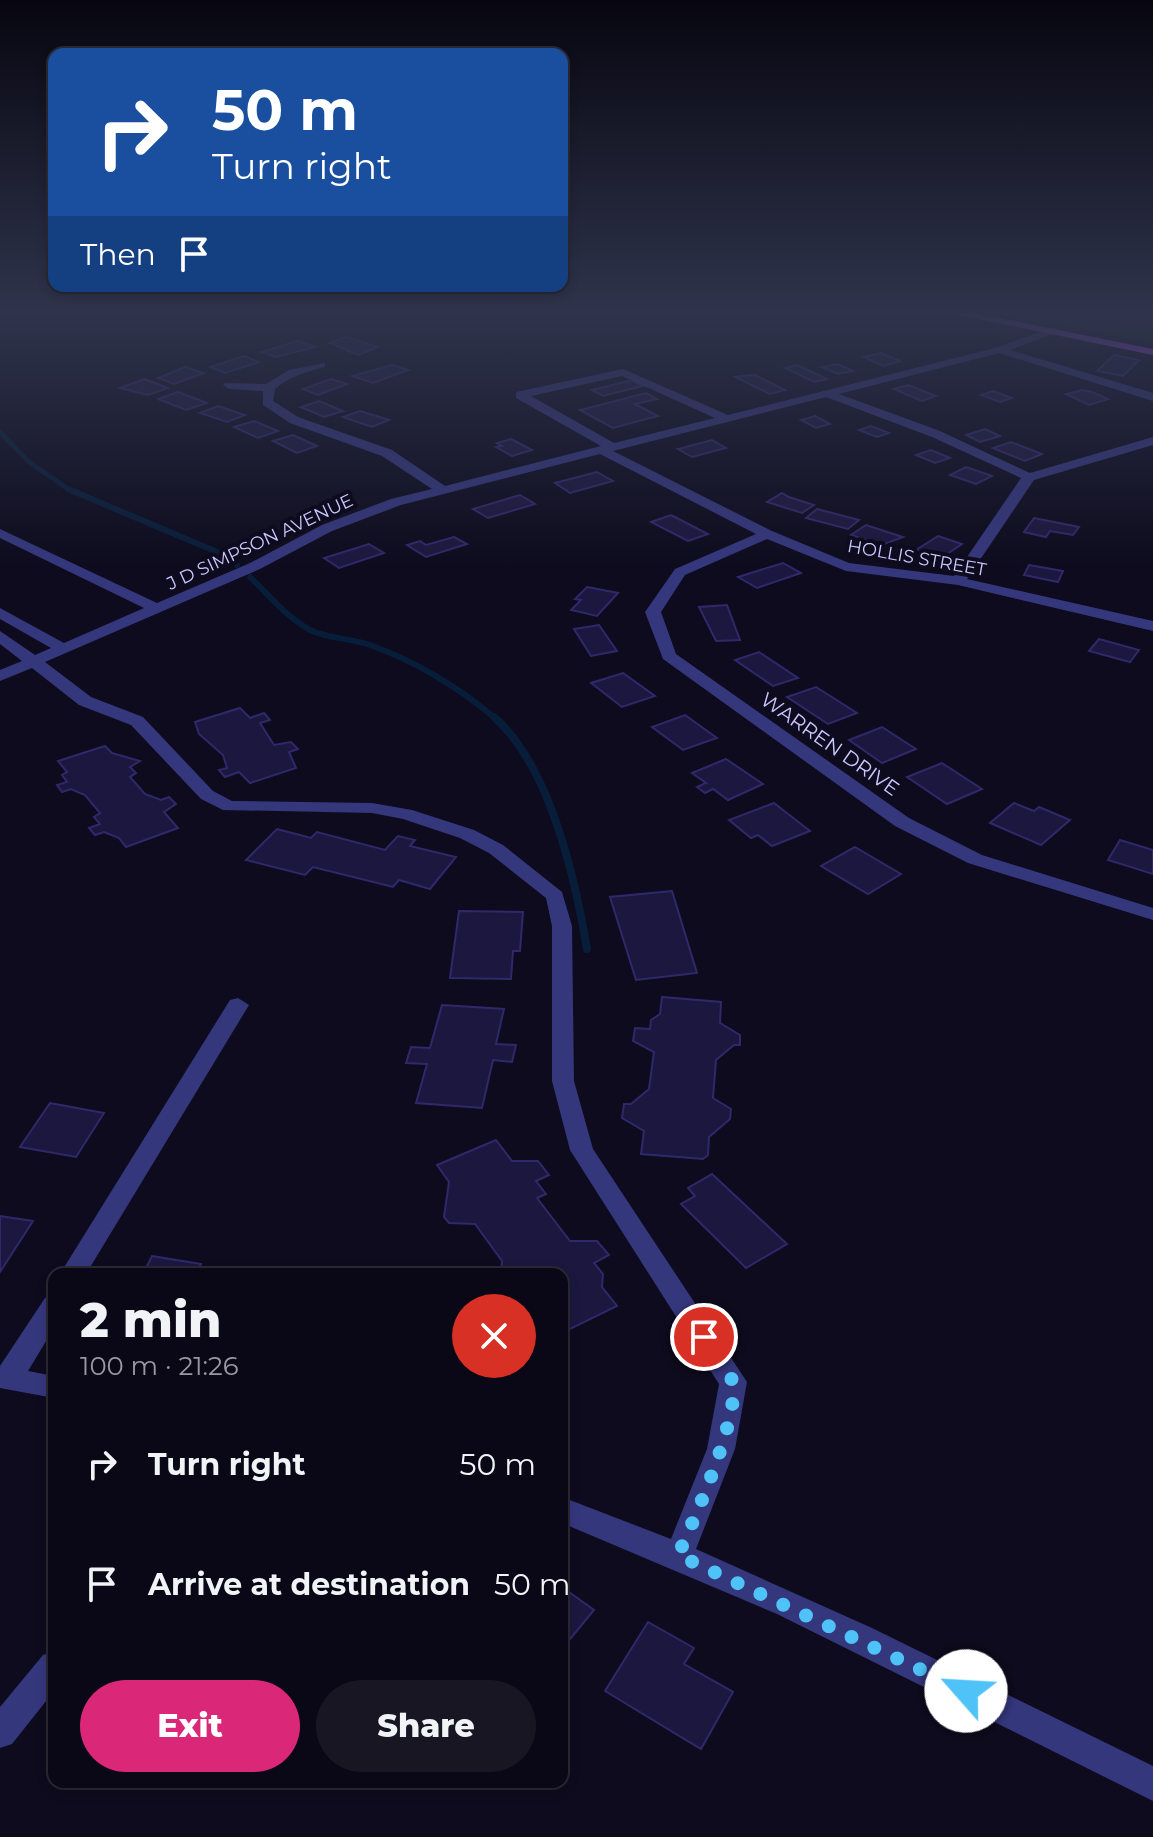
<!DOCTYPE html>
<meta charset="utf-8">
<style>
body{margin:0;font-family:Montserrat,sans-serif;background:#181623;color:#f1f3f6;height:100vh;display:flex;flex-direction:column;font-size:30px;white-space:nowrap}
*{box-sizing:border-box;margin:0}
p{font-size:26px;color:#999aa1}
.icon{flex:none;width:44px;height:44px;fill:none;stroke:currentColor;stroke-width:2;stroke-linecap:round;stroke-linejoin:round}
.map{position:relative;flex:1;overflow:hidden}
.sheet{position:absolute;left:48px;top:1268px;width:520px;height:520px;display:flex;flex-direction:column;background:#0a0816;border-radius:16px;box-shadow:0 4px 12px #0003,0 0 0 2px #2a2935}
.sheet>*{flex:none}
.top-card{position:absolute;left:48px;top:48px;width:520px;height:244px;border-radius:16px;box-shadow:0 4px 12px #0003,0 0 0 2px #2a2935;background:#1a4fa0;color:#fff;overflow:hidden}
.pin{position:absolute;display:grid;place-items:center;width:68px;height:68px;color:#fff;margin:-34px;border:4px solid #fff;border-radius:50%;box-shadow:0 2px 8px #0007}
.me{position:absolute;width:88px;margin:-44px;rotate:296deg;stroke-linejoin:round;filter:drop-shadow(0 0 6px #0008)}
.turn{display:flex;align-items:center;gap:28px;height:168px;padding:0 32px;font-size:36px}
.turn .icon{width:104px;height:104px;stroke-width:2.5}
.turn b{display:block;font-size:56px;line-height:68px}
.then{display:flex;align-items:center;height:76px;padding:0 32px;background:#0003;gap:16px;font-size:30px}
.round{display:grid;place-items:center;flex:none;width:84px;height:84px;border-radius:42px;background:#181623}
.head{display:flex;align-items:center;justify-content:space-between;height:136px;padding:0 32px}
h1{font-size:48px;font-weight:800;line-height:60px}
.cta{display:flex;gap:16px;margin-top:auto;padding:16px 32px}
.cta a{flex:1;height:92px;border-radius:48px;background:#db2777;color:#fff;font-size:32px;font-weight:800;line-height:92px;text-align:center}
.cta a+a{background:#181623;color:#f1f3f6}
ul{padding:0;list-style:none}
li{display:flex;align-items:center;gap:24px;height:120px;padding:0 32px}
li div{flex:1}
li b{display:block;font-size:30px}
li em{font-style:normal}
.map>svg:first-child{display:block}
.green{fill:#0e2724}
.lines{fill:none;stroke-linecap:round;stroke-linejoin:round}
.stream-far2{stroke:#081d39;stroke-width:5}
.stream-far1{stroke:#081d39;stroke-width:6}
.stream{stroke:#081d39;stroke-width:8}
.building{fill:#1c173e;stroke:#31286b;stroke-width:2}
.minor{fill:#35377d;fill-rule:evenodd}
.major{fill:#b14eff;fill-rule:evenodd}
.route{stroke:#4fc3f7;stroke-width:14;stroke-dasharray:0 25.2}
.labels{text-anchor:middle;stroke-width:8;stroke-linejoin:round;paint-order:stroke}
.far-street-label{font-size:18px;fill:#cac7ff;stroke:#0d0b1d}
.street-label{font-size:20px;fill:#cac7ff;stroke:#0d0b1d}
</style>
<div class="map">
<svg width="1153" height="1837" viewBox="0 0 1153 1837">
<rect width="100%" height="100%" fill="#0d0b1d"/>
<path class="green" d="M 998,310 L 1153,310 L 1153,341 L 1011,318 Z"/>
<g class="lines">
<path class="stream-far2" d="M 0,432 L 29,462 L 71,491"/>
<g class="stream-far1">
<path d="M 68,489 L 229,557 L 237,565"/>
<path d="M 250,577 C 269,595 286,617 310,630 C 329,639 350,638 370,645 C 415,661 460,688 496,719"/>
</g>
<path class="stream" d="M 494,717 C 550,766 575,878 587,949"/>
</g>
<g class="building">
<path d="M 346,337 L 378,347 L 358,355 L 330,343 Z"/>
<path d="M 297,341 L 316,347 L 276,357 L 262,352 Z"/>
<path d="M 881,353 L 900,361 L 883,366 L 864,357 Z"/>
<path d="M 1114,355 L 1139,360 L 1123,376 L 1097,371 Z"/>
<path d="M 244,356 L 259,362 L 225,373 L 210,367 Z"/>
<path d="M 837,364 L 853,371 L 838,374 L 822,367 Z"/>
<path d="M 392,365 L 408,370 L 373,383 L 352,376 Z"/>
<path d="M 797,365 L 827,379 L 814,382 L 785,368 Z"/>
<path d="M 185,367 L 204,373 L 174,384 L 158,378 Z"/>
<path d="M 755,375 L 785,390 L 770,394 L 735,377 Z"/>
<path d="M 144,379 L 168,388 L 148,395 L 120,388 Z"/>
<path d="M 331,379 L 347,384 L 318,395 L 303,389 Z"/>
<path d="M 632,380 L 643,386 L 603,396 L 592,390 Z"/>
<path d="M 908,385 L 936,396 L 922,401 L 894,389 Z"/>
<path d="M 1082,390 L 1092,392 L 1108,399 L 1089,405 L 1066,394 Z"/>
<path d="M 993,391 L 1012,398 L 1000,402 L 981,395 Z"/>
<path d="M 178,392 L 207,403 L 186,410 L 158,399 Z"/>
<path d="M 646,393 L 657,399 L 635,404 L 658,416 L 613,428 L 580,410 Z"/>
<path d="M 319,401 L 343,411 L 324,417 L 301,407 Z"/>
<path d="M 218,406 L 245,415 L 227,422 L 200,413 Z"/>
<path d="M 360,411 L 389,420 L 372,427 L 343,417 Z"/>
<path d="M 815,416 L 830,424 L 816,428 L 801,420 Z"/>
<path d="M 254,421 L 278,431 L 258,438 L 234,427 Z"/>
<path d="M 871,426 L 889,433 L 877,437 L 859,430 Z"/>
<path d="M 985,429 L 1000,436 L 980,442 L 966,435 Z"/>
<path d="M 293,435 L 317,446 L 297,453 L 273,441 Z"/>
<path d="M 511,439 L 532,450 L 512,456 L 496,447 L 502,446 L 497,443 Z"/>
<path d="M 712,440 L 726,448 L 692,457 L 678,449 Z"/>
<path d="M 1011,442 L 1042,454 L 1025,461 L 993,448 Z"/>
<path d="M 931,450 L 950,458 L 935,463 L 916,455 Z"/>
<path d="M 966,467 L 992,476 L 976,484 L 950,475 Z"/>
<path d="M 597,472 L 613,481 L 570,493 L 555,483 Z"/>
<path d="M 782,493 L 789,497 L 814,505 L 802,513 L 767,502 Z"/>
<path d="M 520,495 L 535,504 L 488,518 L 473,509 Z"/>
<path d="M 817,509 L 859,520 L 848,529 L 806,518 Z"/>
<path d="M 671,515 L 708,534 L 688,541 L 651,522 Z"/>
<path d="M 1034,518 L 1079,527 L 1073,535 L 1050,531 L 1046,537 L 1024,532 Z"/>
<path d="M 866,525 L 903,537 L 882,545 L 851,535 Z"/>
<path d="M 938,536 L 962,544 L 941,558 L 916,550 Z"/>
<path d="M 454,537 L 467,544 L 426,557 L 407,545 L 420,541 L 426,545 Z"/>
<path d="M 369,544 L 384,553 L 339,568 L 324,558 Z"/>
<path d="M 783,563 L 801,573 L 757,588 L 738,577 Z"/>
<path d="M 1029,565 L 1063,571 L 1058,582 L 1024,575 Z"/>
<path d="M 587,587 L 618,593 L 597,616 L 571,610 L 581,600 L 575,599 Z"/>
<path d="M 727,605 L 740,640 L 716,641 L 699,607 Z"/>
<path d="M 599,625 L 617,651 L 591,656 L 574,629 Z"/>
<path d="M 1099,639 L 1139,650 L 1130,662 L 1089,651 Z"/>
<path d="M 759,652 L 798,678 L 773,686 L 735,660 Z"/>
<path d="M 623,673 L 655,696 L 622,707 L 591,683 Z"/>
<path d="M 816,687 L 857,713 L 828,724 L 787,697 Z"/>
<path d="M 240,708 L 250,718 L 264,713 L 270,720 L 260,723 L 274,745 L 291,742 L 298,749 L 289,752 L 296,768 L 250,783 L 239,772 L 225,777 L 219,770 L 227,768 L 223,755 L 199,734 L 195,722 Z"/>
<path d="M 685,715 L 717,738 L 683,750 L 652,727 Z"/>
<path d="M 882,727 L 916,749 L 882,763 L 849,740 Z"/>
<path d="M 105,746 L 112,753 L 140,761 L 130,767 L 136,773 L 130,777 L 145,794 L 161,800 L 169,797 L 176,804 L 164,812 L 178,828 L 126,847 L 119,838 L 104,832 L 95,835 L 89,828 L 100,824 L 94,817 L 100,813 L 85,795 L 71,789 L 62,792 L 57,785 L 67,782 L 62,775 L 67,772 L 58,761 Z"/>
<path d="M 726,759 L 763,784 L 728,800 L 713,789 L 705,793 L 697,787 L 706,783 L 692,773 Z"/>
<path d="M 942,763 L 982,789 L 947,804 L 907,777 Z"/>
<path d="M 774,803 L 810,831 L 772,846 L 758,835 L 751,838 L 729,820 Z"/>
<path d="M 1014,803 L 1034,811 L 1039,807 L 1070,820 L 1041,845 L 990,823 Z"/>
<path d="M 277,829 L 311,838 L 317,832 L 385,850 L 398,836 L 415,840 L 410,846 L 456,857 L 430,889 L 399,880 L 393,887 L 313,867 L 305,875 L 246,860 Z"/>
<path d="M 1120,840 L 1153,850 L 1153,874 L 1108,860 Z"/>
<path d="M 855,847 L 901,874 L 868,894 L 821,866 Z"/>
<path d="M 672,891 L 697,973 L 636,980 L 610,897 Z"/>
<path d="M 459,911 L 523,912 L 520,951 L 513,951 L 511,979 L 450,978 Z"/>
<path d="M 662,997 L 721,1002 L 720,1023 L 740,1035 L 740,1045 L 734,1045 L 716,1060 L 713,1098 L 731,1109 L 730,1119 L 709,1137 L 708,1155 L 703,1159 L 641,1154 L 644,1131 L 622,1118 L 624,1104 L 631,1104 L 649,1089 L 654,1052 L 633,1041 L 635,1028 L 650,1029 L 651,1020 L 660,1014 Z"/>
<path d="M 442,1005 L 504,1009 L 496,1044 L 516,1045 L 512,1062 L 493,1060 L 482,1108 L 416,1103 L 427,1064 L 406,1063 L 411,1047 L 430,1048 Z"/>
<path d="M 50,1103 L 104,1113 L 76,1157 L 20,1147 Z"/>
<path d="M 496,1140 L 512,1161 L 538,1161 L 549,1175 L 536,1181 L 546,1194 L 537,1198 L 570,1241 L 597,1241 L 609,1255 L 594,1263 L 603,1274 L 602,1287 L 617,1306 L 562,1333 L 562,1274 L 501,1274 L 502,1261 L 475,1224 L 449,1223 L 444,1217 L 449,1182 L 437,1165 Z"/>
<path d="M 712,1174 L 787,1244 L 746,1268 L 681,1204 L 695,1196 L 688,1188 Z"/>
<path d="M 0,1216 L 33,1221 L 0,1272 Z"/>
<path d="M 152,1256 L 201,1264 L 196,1274 L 143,1274 Z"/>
<path d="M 562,1587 L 594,1610 L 562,1649 Z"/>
<path d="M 648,1622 L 694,1648 L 684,1664 L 733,1692 L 701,1749 L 605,1691 Z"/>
</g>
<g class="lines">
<g class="minor">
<path d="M 1054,327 L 1059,330 L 1058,332 L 1010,350 L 1153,393 L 1153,401 L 999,353 L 839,394 L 940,431 L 1030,473 L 1153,437 L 1153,445 L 1034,480 L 967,579 L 1153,621 L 1153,631 L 958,585 L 846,571 L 767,539 L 685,575 L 661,612 L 676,654 L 909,818 L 982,855 L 1153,908 L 1153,920 L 968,863 L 895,826 L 663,659 L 645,612 L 675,569 L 756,534 L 600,454 L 401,505 L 332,531 L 260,569 L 45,662 L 91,697 L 143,717 L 213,791 L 232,801 L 372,803 L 412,810 L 474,830 L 503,845 L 562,892 L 572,926 L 574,1081 L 593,1149 L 747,1382 L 735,1449 L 696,1549 L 872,1628 L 1153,1766 L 1153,1801 L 777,1614 L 562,1523 L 562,1497 L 671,1539 L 707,1449 L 719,1384 L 570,1150 L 552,1081 L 552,926 L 546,898 L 489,853 L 460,838 L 403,819 L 372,813 L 223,810 L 201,799 L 131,725 L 79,705 L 32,668 L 0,681 L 0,670 L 22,661 L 0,644 L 0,631 L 35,655 L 51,648 L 0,619 L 0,608 L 64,643 L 144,608 L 0,538 L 0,529 L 157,603 L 250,563 L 322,525 L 391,499 L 432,489 L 382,456 L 290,423 L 263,405 L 263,391 L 229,389 L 223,385 L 225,383 L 266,384 L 289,370 L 325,363 L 325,367 C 306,372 290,376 275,389 L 273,401 L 298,417 L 392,450 L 445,486 L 601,446 L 516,398 L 516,392 L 623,369 L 728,415 L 995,348 ZM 622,376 L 715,418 L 614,443 L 531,396 ZM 826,397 L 932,437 L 1021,478 L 954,576 L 849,563 L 772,531 L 613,451 Z"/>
<path d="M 238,998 L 249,1005 L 86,1274 L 60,1274 L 230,1000 Z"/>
<path d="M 54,1295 L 54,1328 L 28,1371 L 54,1376 L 54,1398 L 0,1388 L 0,1366 L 45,1298 Z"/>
<path d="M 54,1651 L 54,1691 L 12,1744 L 0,1748 L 0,1707 L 43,1655 Z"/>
</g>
<path class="major" d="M 935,310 L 958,310 L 1153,349 L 1153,355 Z"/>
</g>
<linearGradient id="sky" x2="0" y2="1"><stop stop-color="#070610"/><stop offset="0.55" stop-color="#2f344c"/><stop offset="1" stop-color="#2f344c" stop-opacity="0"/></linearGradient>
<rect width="1153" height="568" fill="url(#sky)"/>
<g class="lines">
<path class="route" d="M 704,1337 C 713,1350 731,1370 733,1385 C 738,1420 694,1521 678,1555 L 966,1691"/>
</g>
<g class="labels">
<g class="far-street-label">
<text transform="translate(260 542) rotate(-25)" y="6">J D SIMPSON AVENUE</text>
<text transform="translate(917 558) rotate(10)" y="6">HOLLIS STREET</text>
</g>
<g class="street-label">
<text transform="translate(830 744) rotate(35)" y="7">WARREN DRIVE</text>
</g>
</g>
</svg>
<div class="pin" style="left:704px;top:1337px;background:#d93025"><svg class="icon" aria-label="arrive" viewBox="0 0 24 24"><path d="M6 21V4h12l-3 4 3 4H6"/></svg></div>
<svg class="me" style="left:966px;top:1691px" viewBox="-20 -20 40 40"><circle r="19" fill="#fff"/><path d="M0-13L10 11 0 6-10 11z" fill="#4fc3f7"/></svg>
<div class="top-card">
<div class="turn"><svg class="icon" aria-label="right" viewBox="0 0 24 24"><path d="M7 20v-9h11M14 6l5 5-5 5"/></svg><div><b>50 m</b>Turn right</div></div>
<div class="then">Then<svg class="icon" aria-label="arrive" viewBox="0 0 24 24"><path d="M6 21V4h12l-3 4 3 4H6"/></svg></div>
</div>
<section class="sheet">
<div class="head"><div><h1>2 min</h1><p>100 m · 21:26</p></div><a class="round" style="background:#d93025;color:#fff"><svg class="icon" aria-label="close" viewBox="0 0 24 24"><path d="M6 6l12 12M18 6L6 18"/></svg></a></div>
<ul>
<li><svg class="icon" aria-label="right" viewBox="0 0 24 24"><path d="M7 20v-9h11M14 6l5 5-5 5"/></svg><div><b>Turn right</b></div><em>50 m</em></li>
<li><svg class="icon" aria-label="arrive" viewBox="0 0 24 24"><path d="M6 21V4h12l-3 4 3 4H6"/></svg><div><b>Arrive at destination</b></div><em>50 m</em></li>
</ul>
<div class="cta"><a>Exit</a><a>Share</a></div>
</section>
</div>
